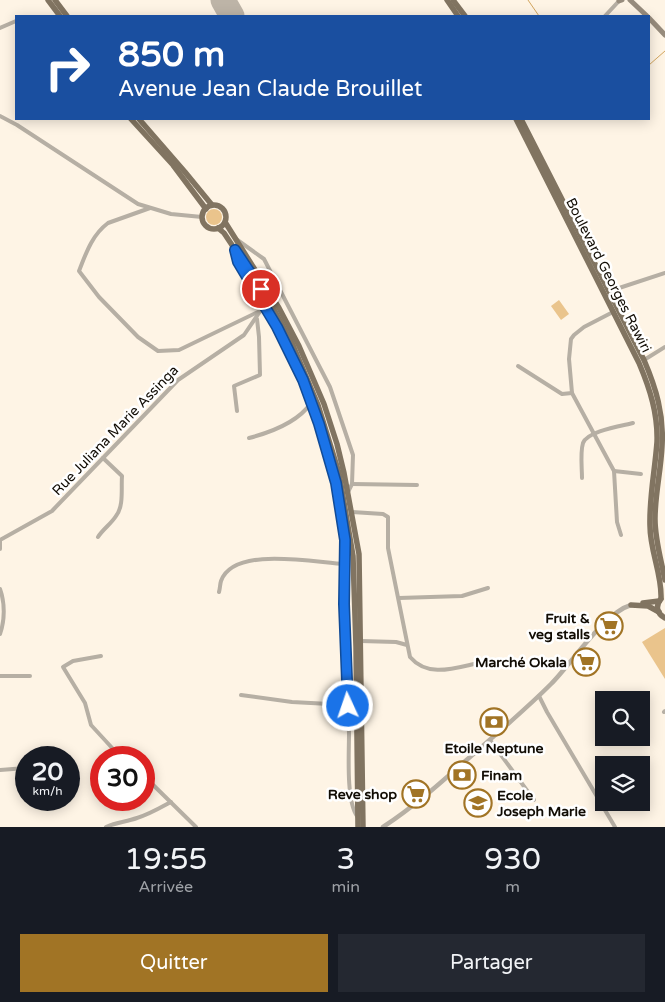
<!DOCTYPE html>
<html lang="fr">
<meta charset="utf-8">
<style>
body{margin:0;font-family:"Varela Round",sans-serif;background:#242831;color:#f1f3f6;height:100vh;display:flex;flex-direction:column;font-size:19px;white-space:nowrap}
*{box-sizing:border-box;margin:0}
p{font-size:16px;color:#9ea1a6}
.icon{flex:none;width:28px;height:28px;fill:none;stroke:currentColor;stroke-width:2;stroke-linecap:round;stroke-linejoin:round}
.map{position:relative;height:827px;overflow:hidden}
.drawer{display:flex;flex-direction:column;background:#171b24;flex:1}
.drawer>*{flex:none}
.banner{position:absolute;left:15px;top:15px;width:635px;height:105px;border-radius:0px;box-shadow:0 2px 12px #0003;background:#1a4fa0;color:#fff;overflow:hidden}
.tools{position:absolute;left:595px;top:691px;display:grid;gap:10px}
.tools a{display:grid;place-items:center;width:55px;height:55px;border-radius:0px;background:#171b24;box-shadow:0 2px 12px #0003;font-size:25px}
.speed{position:absolute;left:15px;top:746px;display:flex;gap:10px;font-size:25px;font-weight:700;text-align:center}
.speed>*{display:grid;place-content:center;width:65px;height:65px;border-radius:50%;background:#171b24;box-shadow:0 2px 12px #0003;line-height:1}
.speed small{font-size:12px;font-weight:400}
.speed .limit{border:8px solid #d22;background:#fff;color:#111}
.pin{position:absolute;display:grid;place-items:center;width:42px;height:42px;color:#fff;margin:-21px;border:2px solid #fff;border-radius:50%;box-shadow:0 1px 5px #0007}
.me{position:absolute;width:55px;margin:-28px;rotate:357deg;stroke-linejoin:round;filter:drop-shadow(0 0 4px #0008)}
.turn{display:flex;align-items:center;gap:18px;height:105px;padding:0 20px;font-size:22px}
.turn .icon{width:65px;height:65px;stroke-width:2.5}
.turn b{display:block;font-size:35px;line-height:42px}
.eta{display:flex;justify-content:space-evenly;align-items:center;height:85px;text-align:center}
.eta b{font-size:30px;font-weight:600;line-height:35px}
.action{display:flex;gap:10px;margin-top:auto;padding:10px 20px}
.action a{flex:1;height:58px;border-radius:0px;background:#a17425;color:#fff;font-size:20px;font-weight:600;line-height:58px;text-align:center}
.action a+a{background:#242831;color:#f1f3f6}
.map>svg:first-child{display:block}
.green{fill:#eac48c}
.lines{fill:none;stroke-linecap:round;stroke-linejoin:round}
.stream{stroke:#d3a65f;stroke-width:1}
.runway{stroke:#bdb4a7;stroke-width:25}
.minor{stroke:#b6afa4;stroke-width:4}
.tertiary{stroke:#b6afa4;stroke-width:4.5}
.secondary{stroke:#978c7d;stroke-width:5}
.primary{stroke:#817461;stroke-width:5.5}
.route-casing{stroke:#114b97;stroke-width:12}
.route{stroke:#1a73e8;stroke-width:9}
.labels{text-anchor:middle;stroke-width:5;stroke-linejoin:round;paint-order:stroke}
.street-label{font-size:14px;fill:#110c04;stroke:#fff}
.poi-label{font-size:14px;font-weight:bold;fill:#110c04;stroke:#fff;text-anchor:end}
</style>
<div class="map">
<svg width="665" height="827" viewBox="0 0 665 827">
<rect width="100%" height="100%" fill="#fef4e5"/>
<g class="green">
<circle cx="214" cy="217" r="8"/>
<path d="M 559,300 L 569,314 L 561,320 L 551,306 Z"/>
<path d="M 665,628 L 665,679 L 642,642 Z"/>
</g>
<g class="lines">
<g class="stream">
<path d="M 528,0 L 539,16"/>
<path d="M 649,65 L 665,51"/>
</g>
<path class="runway" d="M 223,0 L 232,16"/>
<g class="minor">
<path d="M 605,16 L 619,1"/>
<path d="M 0,28 L 16,21"/>
<path d="M 0,116 L 17,125 L 138,204 L 171,214 L 202,217"/>
<path d="M 150,208 L 108,223 C 92,235 86,253 79,271 L 99,297 L 138,337 L 158,351 L 179,350 L 262,310"/>
<path d="M 236,239 L 264,259 L 330,387 L 353,455 L 352,484 L 348,492"/>
<path d="M 236,252 L 238,262 C 291,345 330,431 344,530 C 347,554 344,578 344,602 C 345,646 348,690 349,734 C 349,753 346,801 357,816"/>
<path d="M 610,291 L 665,273"/>
<path d="M 613,312 L 584,327 L 574,335 L 571,339 L 569,359 L 572,393 L 614,471 L 617,522 L 621,535"/>
<path d="M 644,360 L 665,347"/>
<path d="M 518,366 L 562,394 L 572,393"/>
<path d="M 237,411 L 234,386 L 260,375 L 259,337 L 257,319"/>
<path d="M 249,438 C 272,432 298,422 311,403"/>
<path d="M 614,471 L 641,474"/>
<path d="M 582,478 C 582,468 580,453 583,443 C 587,431 621,426 633,423"/>
<path d="M 352,484 L 417,485"/>
<path d="M 352,512 L 383,514 L 388,517 L 388,548 L 410,657 C 427,677 452,669 474,664"/>
<path d="M 98,537 C 103,529 111,524 116,516 C 124,506 121,488 122,476 L 103,458"/>
<path d="M 0,540 L 52,511 L 178,380 L 244,335 L 261,310"/>
<path d="M 0,549 L 0,540"/>
<path d="M 0,589 C 5,603 5,620 0,634"/>
<path d="M 219,592 C 220,589 220,584 221,581 C 234,545 316,563 345,564"/>
<path d="M 399,598 L 462,596 L 488,588"/>
<path d="M 361,641 L 396,642 L 407,645"/>
<path d="M 101,656 L 73,661 L 63,667 L 85,703 L 91,725 L 114,750 L 123,758"/>
<path d="M 0,676 L 30,676"/>
<path d="M 241,695 L 292,702 L 348,705"/>
<path d="M 539,696 L 547,712 L 615,827"/>
<path d="M 664,712 L 665,711"/>
<path d="M 490,740 L 534,800"/>
<path d="M 0,770 L 26,768"/>
<path d="M 144,776 L 196,827"/>
<path d="M 106,827 C 117,822 126,822 137,818 C 148,815 160,808 171,802"/>
</g>
<path class="tertiary" d="M 383,827 C 412,808 437,786 463,763 C 493,737 523,712 551,684 C 572,663 604,613 631,605"/>
<g class="secondary">
<path d="M 630,0 L 647,16"/>
<path d="M 619,1 L 622,0"/>
<path d="M 649,18 L 665,35"/>
</g>
<g class="primary">
<path d="M 48,0 L 60,16"/>
<path d="M 55,0 L 67,16"/>
<path d="M 447,0 L 458,16"/>
<path d="M 453,0 L 465,16"/>
<path d="M 131,119 L 173,165 L 206,209"/>
<path d="M 139,119 L 185,172 L 212,205"/>
<path d="M 516,119 L 639,363 C 650,389 658,414 657,442 C 655,470 649,498 650,526 C 650,551 662,574 661,598"/>
<path d="M 521,119 L 644,360 C 656,388 664,414 662,446 C 661,470 655,494 655,519 C 655,540 661,559 665,580"/>
<circle cx="214" cy="217" r="12"/>
<path d="M 225,222 L 279,308 L 299,346 L 324,404 L 337,444 L 344,473 L 359,554 L 363,827"/>
<path d="M 218,228 L 224,233 L 270,302 L 292,343 L 318,405 L 339,473 L 353,556 L 356,647 L 358,827"/>
<path d="M 661,599 C 655,606 657,614 665,618"/>
<path d="M 643,603 L 659,601"/>
<path d="M 631,605 L 648,606 L 659,612"/>
</g>
</g>
<g class="lines">
<g class="route-casing">
<path id="route" d="M 261,289 L 235,250 L 238,262 L 277,327 L 303,380 L 319,424 L 336,483 L 345,540 L 344,604 L 348,706"/>
</g>
<use href="#route" class="route"/>
</g>
<defs>
<g id="supermarket-ring" transform="scale(1.4375)"><circle r="9.5" fill="#fff" stroke="#a17425" stroke-width="1.5"/><path d="M-6-5.5h2.5l.6 2H6L4.5 2H-2.5L-4.4-4H-6ZM-1.5 3.2a1.3 1.3 0 1 0 .1 0ZM3 3.2a1.3 1.3 0 1 0 .1 0Z" fill="#a17425"/></g>
<g id="bank-ring" transform="scale(1.4375)"><circle r="9.5" fill="#fff" stroke="#a17425" stroke-width="1.5"/><path d="M-6-4H6V4H-6ZM0-2.3a2.3 2.3 0 1 0 0 4.6a2.3 2.3 0 1 0 0-4.6Z" fill="#a17425"/></g>
<g id="school-ring" transform="scale(1.4375)"><circle r="9.5" fill="#fff" stroke="#a17425" stroke-width="1.5"/><path d="M0-5L7-2L0 1L-7-2ZM-4 1L0 2.5L4 1V4Q0 6-4 4Z" fill="#a17425"/></g>
</defs>
<g fill-rule="evenodd">
<use href="#supermarket-ring" x="609" y="626"/>
<use href="#supermarket-ring" x="586" y="662"/>
<use href="#bank-ring" x="494" y="722"/>
<use href="#bank-ring" x="462" y="775"/>
<use href="#supermarket-ring" x="416" y="794"/>
<use href="#school-ring" x="478" y="803"/>
</g>
<g class="labels">
<g class="street-label">
<text transform="translate(609 275) rotate(63)" y="5">Boulevard Georges Rawiri</text>
<text transform="translate(115 430) rotate(-46)" y="5">Rue Juliana Marie Assinga</text>
</g>
<g class="poi-label">
<text x="590" y="623">Fruit &amp;<tspan x="590" dy="16">veg stalls</tspan></text>
<text x="567" y="667">Marché Okala</text>
<text x="494" y="753" text-anchor="middle">Etoile Neptune</text>
<text x="481" y="780" text-anchor="start">Finam</text>
<text x="397" y="799">Reve shop</text>
<text x="497" y="800" text-anchor="start">Ecole<tspan x="497" dy="16">Joseph Marie</tspan></text>
</g>
</g>
</svg>
<div class="tools">
<a><svg class="icon" aria-label="search" viewBox="0 0 24 24"><circle cx="10" cy="10" r="6"/><path d="M15 15l6 6"/></svg></a>
<a><svg class="icon" aria-label="layers" viewBox="0 0 24 24"><path d="M12 4l9 5-9 5-9-5zM3 14l9 5 9-5"/></svg></a>
</div>
<div class="speed"><div>20<small>km/h</small></div><div class="limit">30</div></div>
<div class="pin" style="left:261px;top:289px;background:#d93025"><svg class="icon" aria-label="arrive" viewBox="0 0 24 24"><path d="M6 21V4h12l-3 4 3 4H6"/></svg></div>
<svg class="me" style="left:348px;top:706px" viewBox="-20 -20 40 40"><circle r="17" fill="#1a73e8" stroke="#fff" stroke-width="3"/><path d="M0-11L8 9 0 5-8 9z" fill="#fff"/></svg>
<div class="banner">
<div class="turn"><svg class="icon" aria-label="right" viewBox="0 0 24 24"><path d="M7 20v-9h11M14 6l5 5-5 5"/></svg><div><b>850 m</b>Avenue Jean Claude Brouillet</div></div>
</div>
</div>
<section class="drawer">
<div class="eta">
<div><b>19:55</b><p>Arrivée</p></div>
<div><b>3</b><p>min</p></div>
<div><b>930</b><p>m</p></div>
</div>
<div class="action"><a>Quitter</a><a>Partager</a></div>
</section>
